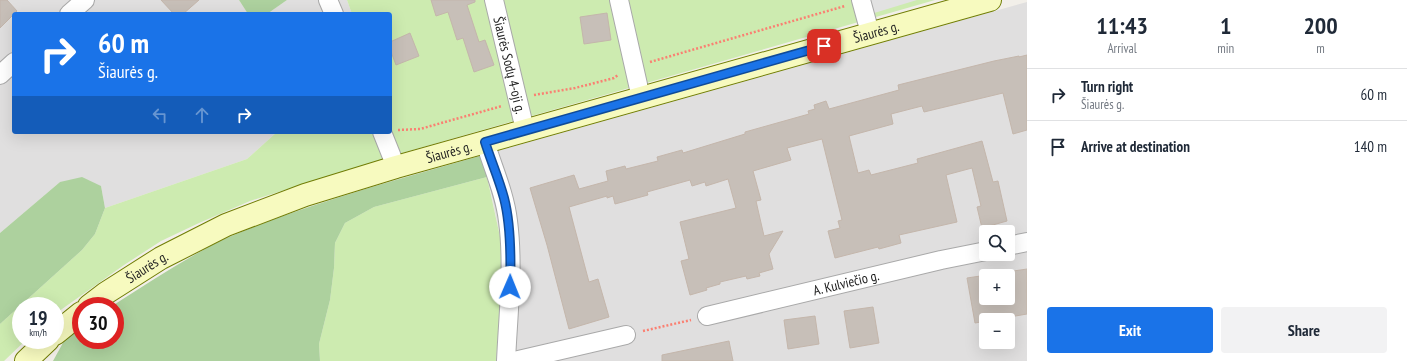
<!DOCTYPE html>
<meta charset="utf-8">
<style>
body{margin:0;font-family:"PT Sans Narrow",sans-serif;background:#f2f2f3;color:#1f2937;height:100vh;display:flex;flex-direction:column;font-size:15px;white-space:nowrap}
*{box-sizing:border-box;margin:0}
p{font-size:13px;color:#747a83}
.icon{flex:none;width:22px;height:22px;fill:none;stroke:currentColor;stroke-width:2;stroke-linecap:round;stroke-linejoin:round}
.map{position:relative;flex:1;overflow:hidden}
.sheet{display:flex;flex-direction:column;background:#fff;width:380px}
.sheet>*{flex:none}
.guide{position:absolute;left:12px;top:12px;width:380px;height:122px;border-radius:4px;box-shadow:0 4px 16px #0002;background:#1a73e8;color:#fff;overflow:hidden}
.buttons{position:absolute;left:979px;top:225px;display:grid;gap:8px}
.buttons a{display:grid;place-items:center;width:36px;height:36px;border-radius:4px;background:#fff;box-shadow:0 4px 16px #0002;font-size:20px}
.speed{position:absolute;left:12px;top:297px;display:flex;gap:8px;font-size:20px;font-weight:700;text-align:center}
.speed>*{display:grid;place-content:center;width:52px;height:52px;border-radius:50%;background:#fff;box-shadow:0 4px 16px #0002;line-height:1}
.speed small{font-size:10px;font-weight:400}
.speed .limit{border:6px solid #d22;background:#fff;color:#111}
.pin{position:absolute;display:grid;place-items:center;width:34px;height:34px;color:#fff;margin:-17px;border-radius:8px;box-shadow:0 2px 6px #0006}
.me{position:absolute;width:44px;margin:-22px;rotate:1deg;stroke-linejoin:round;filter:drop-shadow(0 0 3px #0008)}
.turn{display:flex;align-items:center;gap:14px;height:84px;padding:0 20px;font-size:18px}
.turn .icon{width:52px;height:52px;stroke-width:2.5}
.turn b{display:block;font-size:28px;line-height:34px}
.lanes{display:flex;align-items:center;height:38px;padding:0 20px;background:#0003;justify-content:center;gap:20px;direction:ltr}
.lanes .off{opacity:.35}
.eta{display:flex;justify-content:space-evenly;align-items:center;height:68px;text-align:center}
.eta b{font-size:24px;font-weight:600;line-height:28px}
.cta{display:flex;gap:8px;margin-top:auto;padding:8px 20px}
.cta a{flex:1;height:46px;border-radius:4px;background:#1a73e8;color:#fff;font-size:16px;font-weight:600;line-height:46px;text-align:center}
.cta a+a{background:#f2f2f3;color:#1f2937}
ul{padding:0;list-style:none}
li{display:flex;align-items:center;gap:12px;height:52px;padding:0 20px;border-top:1px solid #e0e1e3}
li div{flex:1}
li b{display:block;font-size:15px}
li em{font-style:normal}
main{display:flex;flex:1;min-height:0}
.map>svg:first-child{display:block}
.residential{fill:#e0dfdf;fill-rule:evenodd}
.grass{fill:#cdebb0}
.forest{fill:#add19e}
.parking{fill:#e2e2e2}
.building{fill:#c7bfb8;stroke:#c4b6ab;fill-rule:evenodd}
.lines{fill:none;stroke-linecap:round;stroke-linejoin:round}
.minor-casing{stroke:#a9a9a9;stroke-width:20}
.secondary-casing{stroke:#707d05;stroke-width:24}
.path{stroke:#fa8072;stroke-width:2.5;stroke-dasharray:2 2;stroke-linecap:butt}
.minor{stroke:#fff;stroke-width:18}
.secondary{stroke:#f7fabf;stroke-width:22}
.route-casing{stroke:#114b97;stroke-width:10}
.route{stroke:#1a73e8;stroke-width:7}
.labels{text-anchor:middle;stroke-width:4;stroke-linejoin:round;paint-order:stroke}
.street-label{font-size:14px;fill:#222;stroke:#fff}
</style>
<main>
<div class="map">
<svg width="1027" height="361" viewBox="0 0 1027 361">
<rect width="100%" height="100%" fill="#f2efe9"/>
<g class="residential">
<path d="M 0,0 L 239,0 L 248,14 L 14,14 L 14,132 L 277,132 L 247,159 L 105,208 L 101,186 L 60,182 L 0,233 Z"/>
<path d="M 287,0 L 347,0 L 352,14 L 267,14 Z"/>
<path d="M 1027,2 L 1027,361 L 496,361 L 504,255 L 483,155 ZM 986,232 L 1008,232 L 1008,254 L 986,254 ZM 986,276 L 1008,276 L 1008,298 L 986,298 ZM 986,320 L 1008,320 L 1008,342 L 986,342 Z"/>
</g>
<g class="grass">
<path d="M 347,0 L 935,0 L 399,154 L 250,201 L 199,223 L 161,241 L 124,265 L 55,314 L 55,306 L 21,306 L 21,340 L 26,340 L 4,361 L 0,361 L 0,324 L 82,250 L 95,234 L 105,208 L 247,159 L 277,132 L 390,132 L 390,14 L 352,14 Z"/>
<path d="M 487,177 L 504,255 L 496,361 L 320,361 L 319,344 L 330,300 L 334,268 L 335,243 L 345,223 L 374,207 Z"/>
</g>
<g class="forest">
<path d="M 239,0 L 287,0 L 267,14 L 248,14 Z"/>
<path d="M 483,155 L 487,177 L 374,207 L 345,223 L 335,243 L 334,268 L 330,300 L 319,344 L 320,361 L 53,361 L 64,341 L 81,328 L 81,340 L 115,340 L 115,306 L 112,306 C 150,282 188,256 229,237 C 311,202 398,180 483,155 Z"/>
<path d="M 82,177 L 101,186 L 105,208 L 95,234 L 82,250 L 0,324 L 0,233 L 60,182 Z"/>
</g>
<path class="parking" d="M 867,0 L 917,0 L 871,14 Z"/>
<g class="building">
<path d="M 0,0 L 7,0 L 17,11 L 0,28 Z"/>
<path d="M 161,0 L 199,0 L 183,14 L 174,14 Z"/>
<path d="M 431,0 L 475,0 L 475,2 L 467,5 L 479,42 L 485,40 L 494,65 L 474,72 L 463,38 L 457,40 L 448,12 L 436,16 Z"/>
<path d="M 607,13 L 611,40 L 584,44 L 580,17 Z"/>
<path d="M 410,33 L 419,56 L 396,65 L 390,49 L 390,42 Z"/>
<path d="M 1027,55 L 1027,130 L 1013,134 L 1003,93 L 924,112 L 922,106 L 891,114 L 893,124 L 849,136 L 858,173 L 869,170 L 871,175 L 918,163 L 917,159 L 982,141 L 993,182 L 998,181 L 1007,221 L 982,228 L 977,207 L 981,206 L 972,168 L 946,175 L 957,222 L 899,235 L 901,243 L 879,249 L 878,247 L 835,258 L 828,231 L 840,228 L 838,221 L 842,220 L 822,139 L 787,148 L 791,160 L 753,171 L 761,200 L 756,201 L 764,236 L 783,231 L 769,254 L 773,269 L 759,273 L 760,276 L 747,279 L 746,276 L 720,282 L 720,284 L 706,288 L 707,290 L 690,295 L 681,261 L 689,259 L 680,222 L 736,208 L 728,179 L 706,186 L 705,182 L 692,186 L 690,180 L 647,192 L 648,195 L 615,204 L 613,196 L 607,198 L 607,196 L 569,207 L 589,282 L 598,279 L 609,317 L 569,329 L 547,245 L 530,188 L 574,175 L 579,189 L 608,181 L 606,171 L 625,166 L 626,169 L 658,161 L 657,157 L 682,150 L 683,153 L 745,134 L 745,132 L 809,114 L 808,111 L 815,109 L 814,105 L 826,101 L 829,109 L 899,90 L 898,85 L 994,61 L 1019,56 L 1019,57 Z"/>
<path d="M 1027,269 L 1027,314 L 975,323 L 967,278 ZM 986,276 L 1008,276 L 1008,298 L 986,298 Z"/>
<path d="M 873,307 L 879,343 L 850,348 L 844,311 Z"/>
<path d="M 815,316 L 819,344 L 788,349 L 784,320 Z"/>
<path d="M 729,341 L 733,361 L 662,361 L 662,355 Z"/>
</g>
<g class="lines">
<g class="minor-casing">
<g id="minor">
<path d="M 328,0 L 334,14"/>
<path id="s1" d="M 494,0 L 525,130"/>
<path d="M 619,0 L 641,98"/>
<path d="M 861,0 L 870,33"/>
<path d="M 69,14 L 85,0"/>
<path d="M 0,75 L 14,62"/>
<path d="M 382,132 L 396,167"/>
<path d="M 485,142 C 493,168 505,194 508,221 C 514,267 508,315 506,361"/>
<path d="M 1008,246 L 1027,242"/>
<path id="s2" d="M 707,316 L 941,260 L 986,251"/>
<path d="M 514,361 L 626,335"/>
</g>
</g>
<g class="secondary-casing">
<g id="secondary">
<path id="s3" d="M 89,306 L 106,293 L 161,258 L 226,225 L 305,195 L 396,167 L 990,0"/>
<path d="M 55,334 L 81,313"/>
<path d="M 26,361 L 48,340"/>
</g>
</g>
<g class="path">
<path d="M 650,62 L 845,6"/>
<path d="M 534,95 L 575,88 L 614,78 L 618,75"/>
<path d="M 398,130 L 420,129 L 502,106"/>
<path d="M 643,331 L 691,320"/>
</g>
<use href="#minor" class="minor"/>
<use href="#secondary" class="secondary"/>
</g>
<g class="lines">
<g class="route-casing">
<path id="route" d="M 510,287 C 511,259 511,225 504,198 C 499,179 491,161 485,142 L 824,46"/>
</g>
<use href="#route" class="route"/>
</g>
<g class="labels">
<g class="street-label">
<text dy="5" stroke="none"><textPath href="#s3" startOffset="838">Šiaurės g.</textPath></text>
<text dy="5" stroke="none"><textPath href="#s1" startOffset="67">Šiaurės Sodų 4-oji g.</textPath></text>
<text dy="5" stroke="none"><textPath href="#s3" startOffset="394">Šiaurės g.</textPath></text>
<text dy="5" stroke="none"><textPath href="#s3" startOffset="70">Šiaurės g.</textPath></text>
<text dy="5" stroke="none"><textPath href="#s2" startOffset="143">A. Kulviečio g.</textPath></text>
</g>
</g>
</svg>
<div class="buttons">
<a><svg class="icon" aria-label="search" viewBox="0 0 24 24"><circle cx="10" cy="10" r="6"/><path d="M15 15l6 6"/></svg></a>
<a>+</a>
<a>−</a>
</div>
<div class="speed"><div>19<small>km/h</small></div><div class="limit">30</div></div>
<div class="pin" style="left:824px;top:46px;background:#d93025"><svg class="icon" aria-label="arrive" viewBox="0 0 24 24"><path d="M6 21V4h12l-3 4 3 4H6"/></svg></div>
<svg class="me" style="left:510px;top:287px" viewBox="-20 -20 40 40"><circle r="19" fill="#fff"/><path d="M0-13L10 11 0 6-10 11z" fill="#1a73e8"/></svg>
<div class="guide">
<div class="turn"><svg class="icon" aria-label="right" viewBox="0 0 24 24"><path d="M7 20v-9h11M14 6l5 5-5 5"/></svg><div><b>60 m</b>Šiaurės g.</div></div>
<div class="lanes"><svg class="icon off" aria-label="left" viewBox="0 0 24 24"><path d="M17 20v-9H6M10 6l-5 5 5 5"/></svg><svg class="icon off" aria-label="ahead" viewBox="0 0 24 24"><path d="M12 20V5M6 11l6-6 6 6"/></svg><svg class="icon" aria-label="right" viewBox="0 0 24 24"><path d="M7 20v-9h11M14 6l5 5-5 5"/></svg></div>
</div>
</div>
<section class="sheet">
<div class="eta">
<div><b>11:43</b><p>Arrival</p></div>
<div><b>1</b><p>min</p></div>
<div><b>200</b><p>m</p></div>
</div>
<ul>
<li><svg class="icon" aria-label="right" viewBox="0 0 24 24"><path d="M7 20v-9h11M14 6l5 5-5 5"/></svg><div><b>Turn right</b><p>Šiaurės g.</p></div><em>60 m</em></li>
<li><svg class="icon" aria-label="arrive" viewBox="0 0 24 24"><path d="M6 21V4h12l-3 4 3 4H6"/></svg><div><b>Arrive at destination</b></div><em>140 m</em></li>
</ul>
<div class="cta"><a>Exit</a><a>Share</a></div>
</section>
</main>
